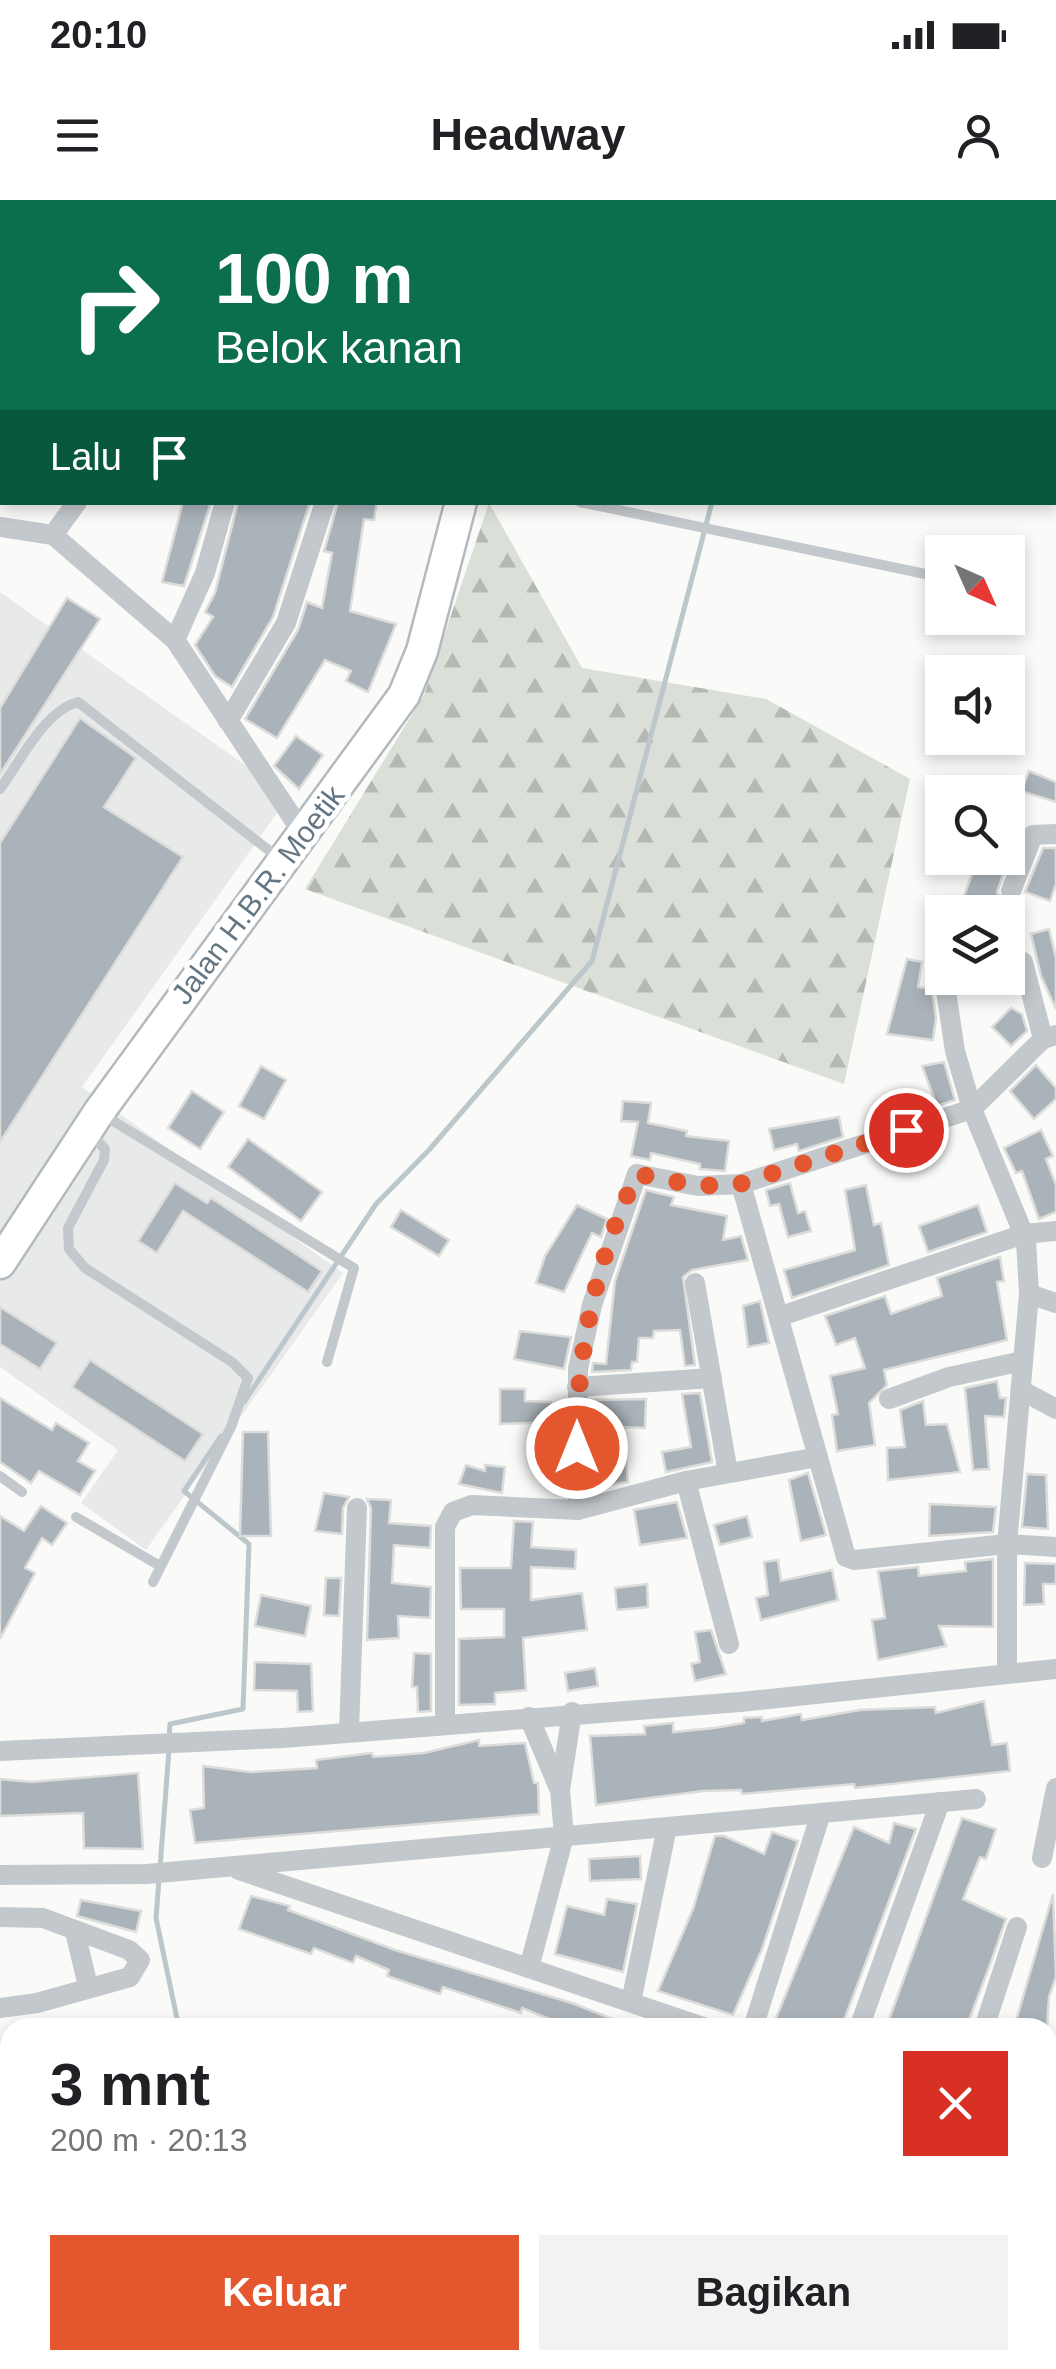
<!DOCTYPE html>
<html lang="id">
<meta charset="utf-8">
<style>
body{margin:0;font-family:Arial,sans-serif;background:#f2f2f2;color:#202124;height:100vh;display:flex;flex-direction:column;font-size:38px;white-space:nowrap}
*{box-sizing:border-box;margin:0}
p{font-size:32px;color:#757577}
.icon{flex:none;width:55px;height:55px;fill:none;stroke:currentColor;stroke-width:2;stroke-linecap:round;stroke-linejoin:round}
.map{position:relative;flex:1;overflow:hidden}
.drawer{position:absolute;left:0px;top:1818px;width:1058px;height:352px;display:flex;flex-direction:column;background:#fff;border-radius:30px 30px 0 0;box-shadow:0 5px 15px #0003}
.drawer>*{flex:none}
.hud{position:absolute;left:0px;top:0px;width:1058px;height:305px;box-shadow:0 5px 15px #0003;background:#0b6e4f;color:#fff;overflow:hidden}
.needle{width:65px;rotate:135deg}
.buttons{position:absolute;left:925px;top:335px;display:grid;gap:20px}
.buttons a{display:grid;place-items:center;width:100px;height:100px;border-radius:0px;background:#fff;box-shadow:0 5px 15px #0003;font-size:50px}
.pin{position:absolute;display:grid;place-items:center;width:85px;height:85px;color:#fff;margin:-42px;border:5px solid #fff;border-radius:50%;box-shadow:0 2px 10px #0007}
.me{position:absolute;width:110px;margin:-55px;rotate:0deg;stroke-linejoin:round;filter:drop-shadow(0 0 8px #0008)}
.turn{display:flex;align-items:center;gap:35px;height:210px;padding:0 50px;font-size:45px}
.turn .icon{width:130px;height:130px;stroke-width:2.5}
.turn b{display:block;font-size:70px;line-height:85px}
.then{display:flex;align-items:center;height:95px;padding:0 50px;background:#0003;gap:20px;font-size:38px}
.round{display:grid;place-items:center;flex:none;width:105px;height:105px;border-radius:0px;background:#f2f2f2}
.overview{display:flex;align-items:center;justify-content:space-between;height:170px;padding:0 50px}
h1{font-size:60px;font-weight:600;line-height:75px}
.primary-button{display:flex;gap:20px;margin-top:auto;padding:20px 50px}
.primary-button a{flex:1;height:115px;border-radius:0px;background:#e4572e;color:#fff;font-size:40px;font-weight:600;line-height:115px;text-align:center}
.primary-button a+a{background:#f2f2f2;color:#202124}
.status{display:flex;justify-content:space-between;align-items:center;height:70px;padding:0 50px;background:#fff;direction:ltr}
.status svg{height:28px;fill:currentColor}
header{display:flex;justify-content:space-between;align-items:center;height:130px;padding:0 50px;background:#fff;font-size:45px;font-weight:600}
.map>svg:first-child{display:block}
.built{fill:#e8e9e9}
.forest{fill:url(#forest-firs)}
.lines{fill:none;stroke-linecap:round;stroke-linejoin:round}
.stream{stroke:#bbc7cb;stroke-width:5}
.building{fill:#aab3b9;stroke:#dcdcda;stroke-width:2.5}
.secondary-casing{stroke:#b3babf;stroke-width:35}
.lane{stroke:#c3c8cc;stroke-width:10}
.street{stroke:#c3c8cc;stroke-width:20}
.secondary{stroke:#fff;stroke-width:30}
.route{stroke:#e4572e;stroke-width:18;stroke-dasharray:0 32.4}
.labels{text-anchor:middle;stroke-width:10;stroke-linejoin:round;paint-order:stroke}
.street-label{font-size:30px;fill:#657683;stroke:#fff}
</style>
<div class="status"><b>20:10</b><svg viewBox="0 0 49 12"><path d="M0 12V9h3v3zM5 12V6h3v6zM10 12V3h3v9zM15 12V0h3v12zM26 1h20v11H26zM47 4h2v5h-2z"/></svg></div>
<header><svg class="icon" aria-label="menu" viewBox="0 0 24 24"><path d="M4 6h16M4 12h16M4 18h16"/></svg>Headway<svg class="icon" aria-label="person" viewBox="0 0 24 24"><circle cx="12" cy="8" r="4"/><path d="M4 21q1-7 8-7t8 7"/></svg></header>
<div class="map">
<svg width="1056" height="2169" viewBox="0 0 1056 2169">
<defs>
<pattern id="forest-firs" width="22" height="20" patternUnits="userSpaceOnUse" patternTransform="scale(2.5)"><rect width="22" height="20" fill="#dadfd7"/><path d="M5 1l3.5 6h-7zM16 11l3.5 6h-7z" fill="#b4b9b4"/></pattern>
</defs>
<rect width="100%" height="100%" fill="#fafaf8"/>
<path class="built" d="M 0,392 L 289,596 L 82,887 L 343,1073 L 146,1350 L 81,1303 L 118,1250 L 0,1167 Z"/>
<path class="forest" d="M 489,303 L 582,468 L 766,499 L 910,579 L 844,884 L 305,689 L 424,495 Z"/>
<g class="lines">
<g class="stream">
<path d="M 244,1202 L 376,1004 L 429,950 L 592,761 L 712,302"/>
<path d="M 169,1539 L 170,1524 L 243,1509 L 249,1344 L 184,1291 L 221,1236"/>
<path d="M 160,1668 L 169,1550"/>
<path d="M 159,1679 L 156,1718 L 179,1828"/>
<path d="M 247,2160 L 285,2169"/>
</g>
</g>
<g class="building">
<path d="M 183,302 L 211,302 L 184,386 L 162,382 Z"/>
<path d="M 238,302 L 310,302 L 273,417 L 232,487 L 215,476 L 195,445 L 213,417 L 205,412 L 215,393 Z"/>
<path d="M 338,302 L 377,302 L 374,320 L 364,319 L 350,411 L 396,424 L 368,492 L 346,481 L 351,471 L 325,460 L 277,538 L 245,519 L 298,430 L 307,402 L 322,408 L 332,353 L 324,351 Z"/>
<path d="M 67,398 L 100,419 L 0,574 L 0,508 Z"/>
<path d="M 80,518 L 136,558 L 104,607 L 183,657 L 0,942 L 0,643 Z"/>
<path d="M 296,536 L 323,555 L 299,589 L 274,566 Z"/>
<path d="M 1029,571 L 1056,582 L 1056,602 L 1021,591 Z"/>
<path d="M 1043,648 L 1056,648 L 1056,684 L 1050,701 L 1025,692 Z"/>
<path d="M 978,658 L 1009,658 L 997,692 L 1005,703 L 1016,703 L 1014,712 L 985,712 L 961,704 Z"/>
<path d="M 1049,729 L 1056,758 L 1056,809 L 1041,776 L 1031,734 Z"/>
<path d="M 907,759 L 922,762 L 918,787 L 932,789 L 936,818 L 933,840 L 887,834 Z"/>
<path d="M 1011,808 L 1022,814 L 1027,831 L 1011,846 L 992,827 Z"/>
<path d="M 944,862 L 955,900 L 937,906 L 922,866 Z"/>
<path d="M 1036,865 L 1056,888 L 1056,899 L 1034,919 L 1010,891 Z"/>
<path d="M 261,866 L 286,880 L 264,919 L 239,906 Z"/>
<path d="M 192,891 L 224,912 L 200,949 L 168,928 Z"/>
<path d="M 623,901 L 651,903 L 648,923 L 687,931 L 686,936 L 729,941 L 725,971 L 700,969 L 700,964 L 651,953 L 650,960 L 631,956 L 638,922 L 621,921 Z"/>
<path d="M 839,917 L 843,937 L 799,951 L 797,944 L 774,950 L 769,929 Z"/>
<path d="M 1041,930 L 1053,956 L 1046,959 L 1056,985 L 1056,1012 L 1039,1019 L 1022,971 L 1016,973 L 1004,948 Z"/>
<path d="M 248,939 L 322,992 L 301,1021 L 228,967 Z"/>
<path d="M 175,983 L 207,1003 L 211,998 L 322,1071 L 308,1092 L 183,1011 L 157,1053 L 138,1041 Z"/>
<path d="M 790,983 L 798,1013 L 805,1011 L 811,1031 L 788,1037 L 779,1004 L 770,1006 L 766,990 Z"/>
<path d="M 866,985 L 874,1025 L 881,1023 L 889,1065 L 792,1098 L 784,1070 L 855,1050 L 845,990 Z"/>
<path d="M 646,990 L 674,997 L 671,1005 L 727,1016 L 723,1040 L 741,1036 L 748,1060 L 692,1070 L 683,1077 L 695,1165 L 685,1166 L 680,1130 L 654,1131 L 653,1138 L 639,1138 L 637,1162 L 632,1162 L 631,1170 L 592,1172 L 593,1163 L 606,1164 L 615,1081 Z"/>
<path d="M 577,1005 L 607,1019 L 601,1037 L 592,1033 L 564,1092 L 536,1083 L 545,1056 Z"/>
<path d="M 978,1005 L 987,1032 L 928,1052 L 919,1026 Z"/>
<path d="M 401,1010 L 449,1040 L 439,1056 L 391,1027 Z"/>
<path d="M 1000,1057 L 1004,1081 L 997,1082 L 1007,1140 L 884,1170 L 887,1185 L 869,1203 L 875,1245 L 837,1251 L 832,1215 L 838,1214 L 830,1176 L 865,1168 L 855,1138 L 836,1145 L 825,1116 L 885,1096 L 891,1114 L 942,1096 L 937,1078 Z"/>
<path d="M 760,1101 L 769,1143 L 748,1147 L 743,1106 Z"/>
<path d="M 0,1107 L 57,1143 L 40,1169 L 0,1144 Z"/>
<path d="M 520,1131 L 571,1137 L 564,1169 L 514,1159 Z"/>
<path d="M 90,1160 L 203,1234 L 185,1261 L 72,1187 Z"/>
<path d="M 997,1181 L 1000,1198 L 1006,1198 L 1004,1217 L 985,1216 L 989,1269 L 973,1270 L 965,1188 Z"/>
<path d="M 500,1189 L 525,1189 L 525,1201 L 551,1202 L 550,1222 L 500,1224 Z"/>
<path d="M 700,1193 L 712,1262 L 666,1272 L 662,1252 L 691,1247 L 682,1194 Z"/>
<path d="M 0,1198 L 52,1230 L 56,1223 L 89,1243 L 78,1261 L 95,1271 L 80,1295 L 39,1271 L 31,1283 L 0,1262 Z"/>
<path d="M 646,1199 L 645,1228 L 623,1227 L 628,1282 L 604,1285 L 600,1241 L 593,1241 L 592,1200 Z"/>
<path d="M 923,1201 L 926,1225 L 947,1224 L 960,1272 L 888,1280 L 887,1248 L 905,1247 L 900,1210 Z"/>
<path d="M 243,1232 L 268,1232 L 271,1336 L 240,1336 Z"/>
<path d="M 466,1265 L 485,1271 L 485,1265 L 505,1267 L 502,1293 L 459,1284 Z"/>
<path d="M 808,1273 L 826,1335 L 801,1341 L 789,1280 Z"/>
<path d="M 1027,1274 L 1046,1275 L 1048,1329 L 1022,1327 Z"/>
<path d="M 324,1293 L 349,1297 L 343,1308 L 342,1334 L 315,1331 Z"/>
<path d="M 367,1299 L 391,1300 L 389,1323 L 431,1326 L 430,1348 L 394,1345 L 392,1383 L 431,1387 L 430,1418 L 398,1416 L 399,1438 L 367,1440 L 371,1308 Z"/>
<path d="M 677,1302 L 687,1338 L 640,1345 L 634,1310 Z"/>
<path d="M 930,1304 L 996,1307 L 993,1332 L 929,1336 Z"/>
<path d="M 41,1306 L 67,1323 L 52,1345 L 42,1338 L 25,1368 L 35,1373 L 0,1439 L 0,1316 L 24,1331 Z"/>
<path d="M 747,1316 L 752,1337 L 720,1345 L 714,1325 Z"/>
<path d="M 514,1321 L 533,1322 L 531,1347 L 576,1350 L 575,1369 L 531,1367 L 531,1400 L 582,1393 L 587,1430 L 523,1438 L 526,1490 L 495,1493 L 495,1504 L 459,1505 L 459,1439 L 504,1437 L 504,1409 L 461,1409 L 460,1368 L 511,1368 Z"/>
<path d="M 993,1359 L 993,1427 L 939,1426 L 946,1446 L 878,1460 L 872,1420 L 885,1418 L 878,1371 L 918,1367 L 919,1376 L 966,1371 L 965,1362 Z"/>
<path d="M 778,1360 L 781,1381 L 832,1370 L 838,1400 L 761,1420 L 756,1398 L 768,1395 L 764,1362 Z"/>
<path d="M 1025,1363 L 1056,1364 L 1056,1384 L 1043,1384 L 1044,1404 L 1024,1405 Z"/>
<path d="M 326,1378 L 341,1378 L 339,1416 L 324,1415 Z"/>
<path d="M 647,1384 L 648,1407 L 617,1410 L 615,1388 Z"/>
<path d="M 261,1395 L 311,1406 L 305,1436 L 255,1426 Z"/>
<path d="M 711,1430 L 726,1474 L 695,1481 L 691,1464 L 700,1462 L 695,1432 Z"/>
<path d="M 414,1453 L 431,1454 L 431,1511 L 418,1512 L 417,1487 L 412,1487 Z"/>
<path d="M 255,1462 L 311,1464 L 313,1511 L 298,1512 L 297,1491 L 254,1490 Z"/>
<path d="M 595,1468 L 598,1486 L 568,1491 L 565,1473 Z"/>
<path d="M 984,1501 L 992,1545 L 1007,1543 L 1010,1571 L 855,1588 L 854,1584 L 742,1594 L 741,1590 L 703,1591 L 596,1605 L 590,1536 L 645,1534 L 644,1526 L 673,1523 L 673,1532 L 714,1528 L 744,1523 L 744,1518 L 762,1517 L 762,1521 L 801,1514 L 802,1520 L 860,1510 L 935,1507 L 936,1513 Z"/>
<path d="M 479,1540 L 479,1546 L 525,1543 L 534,1583 L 538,1583 L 539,1614 L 195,1643 L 190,1610 L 204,1608 L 203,1566 L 250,1572 L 317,1568 L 316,1560 L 372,1553 L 373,1557 L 424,1553 Z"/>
<path d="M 138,1573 L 143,1649 L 84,1648 L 83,1613 L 0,1616 L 0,1579 L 32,1582 Z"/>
<path d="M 962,1618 L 996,1629 L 986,1659 L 980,1657 L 963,1699 L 1006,1719 L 991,1762 L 966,1828 L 886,1828 Z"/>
<path d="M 894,1623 L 916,1629 L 846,1815 L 839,1828 L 772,1828 L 854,1627 L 889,1643 Z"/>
<path d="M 772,1632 L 798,1641 L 762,1749 L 733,1815 L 658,1791 L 693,1709 L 715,1636 L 724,1636 L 764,1654 Z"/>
<path d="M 640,1656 L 641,1679 L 590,1681 L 589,1659 Z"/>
<path d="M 1053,1694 L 1056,1777 L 1049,1797 L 1047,1828 L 1014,1828 Z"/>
<path d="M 251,1696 L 290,1706 L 288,1710 L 395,1750 L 572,1803 L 635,1828 L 572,1828 L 522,1808 L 521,1813 L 443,1787 L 440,1794 L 387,1776 L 389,1770 L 356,1756 L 353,1763 L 314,1748 L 311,1754 L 239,1729 Z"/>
<path d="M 607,1699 L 637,1704 L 623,1772 L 555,1754 L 567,1706 L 604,1715 Z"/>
<path d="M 81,1700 L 141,1711 L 136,1732 L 77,1716 Z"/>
</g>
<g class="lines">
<g class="secondary-casing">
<g id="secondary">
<path d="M 529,2 L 529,0"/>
<path d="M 0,1063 L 99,912 L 404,495 L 422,451 L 461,302"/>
</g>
</g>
<g class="lane">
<path d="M 580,302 L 935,376"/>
<path d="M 0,589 C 20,562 44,511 78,502 L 280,659"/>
<path d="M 100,913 L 354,1068 L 327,1162"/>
<path d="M 91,934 L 105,949 L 104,960 L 68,1028 L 69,1049 L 85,1068 L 232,1162 L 248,1178 L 231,1227 L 153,1382"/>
<path d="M 0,1276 L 22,1292"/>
<path d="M 76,1317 L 160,1366"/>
<path d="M 0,2086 L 10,2087"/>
</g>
<g class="street">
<path d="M 109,0 L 109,2"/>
<path d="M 192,0 L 197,2"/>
<path d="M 287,2 L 287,0"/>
<path d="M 382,2 L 383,0"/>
<path d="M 0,41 L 2,16"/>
<path d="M 0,113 L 2,115"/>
<path d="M 0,327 L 53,335 L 175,440 L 302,632"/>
<path d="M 53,335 L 77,302"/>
<path d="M 175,440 L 205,373 L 225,302"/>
<path d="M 228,521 L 286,423 L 325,302"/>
<path d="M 1011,691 L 1033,635 L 1056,634"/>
<path d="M 936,723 L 942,767"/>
<path d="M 1023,762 L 1043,839"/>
<path d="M 944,778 L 955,851 L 972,909 L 1026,1040 L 1029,1094 L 1007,1344 L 1007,1473"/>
<path d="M 741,984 L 846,1357 L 854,1360 L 1007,1344 L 1056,1347"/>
<path d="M 695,1083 L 728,1273"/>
<path d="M 1029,1094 L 1056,1103"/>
<path d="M 781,1116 L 1024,1034 L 1056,1031"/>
<path d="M 577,1187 L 712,1178"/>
<path d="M 1021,1190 L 1056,1209"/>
<path d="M 889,1199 L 949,1177 L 1023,1161"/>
<path d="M 686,1281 L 729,1444"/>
<path d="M 578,1310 L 578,1169 L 592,1105 L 637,974 L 698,986 L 741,984 L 972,909 L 1043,839 L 1056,835"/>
<path d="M 529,1517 L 559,1588"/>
<path d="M 445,1522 L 445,1327 L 453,1312 L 472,1305 L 578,1310 L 686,1281 L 818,1257"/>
<path d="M 349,1531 L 357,1308"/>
<path d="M 0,1551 L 283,1538 L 740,1502 L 1056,1469"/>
<path d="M 1042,1658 L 1056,1588"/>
<path d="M 239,1670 L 706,1828"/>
<path d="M 0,1675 L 147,1674 L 976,1599"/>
<path d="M 0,1717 L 43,1718 L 129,1750 L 140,1760 L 130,1777 L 37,1803 L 0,1808"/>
<path d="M 75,1732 L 88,1786"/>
<path d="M 529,1768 L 564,1636 L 560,1590 L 572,1512"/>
<path d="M 631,1802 L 667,1627"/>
<path d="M 753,1828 L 821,1613"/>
<path d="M 859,1828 L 940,1602"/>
<path d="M 984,1828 L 1017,1727"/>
<path d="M 1048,2037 L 1056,2006"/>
<path d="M 1048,2054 L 1056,2061"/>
<path d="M 749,2160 L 759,2169"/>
<path d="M 496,2169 L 503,2160"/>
</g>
<use href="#secondary" class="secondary"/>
</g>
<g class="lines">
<path class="route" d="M 577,1248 C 576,1154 596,1059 637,974 L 698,986 L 740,984 L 906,930"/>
</g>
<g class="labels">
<g class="street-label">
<text transform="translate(258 695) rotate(-53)" y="10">Jalan H.B.R. Moetik</text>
</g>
</g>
</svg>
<div class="buttons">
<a><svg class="needle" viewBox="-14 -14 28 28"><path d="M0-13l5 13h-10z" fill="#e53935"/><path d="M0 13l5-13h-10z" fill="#757577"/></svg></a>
<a><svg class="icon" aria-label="sound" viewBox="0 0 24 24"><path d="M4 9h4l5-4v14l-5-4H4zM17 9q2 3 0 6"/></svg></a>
<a><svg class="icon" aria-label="search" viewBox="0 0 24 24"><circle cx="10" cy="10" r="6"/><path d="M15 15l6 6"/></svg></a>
<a><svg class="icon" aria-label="layers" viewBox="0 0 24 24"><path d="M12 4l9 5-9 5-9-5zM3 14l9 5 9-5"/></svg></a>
</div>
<div class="pin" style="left:906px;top:930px;background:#d93025"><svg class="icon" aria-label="arrive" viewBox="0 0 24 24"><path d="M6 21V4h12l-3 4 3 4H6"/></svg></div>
<svg class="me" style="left:577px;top:1248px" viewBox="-20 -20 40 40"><circle r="17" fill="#e4572e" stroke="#fff" stroke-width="3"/><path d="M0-11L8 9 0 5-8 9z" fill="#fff"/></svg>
<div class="hud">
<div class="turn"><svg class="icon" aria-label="right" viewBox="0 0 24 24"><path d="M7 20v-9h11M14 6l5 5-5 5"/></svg><div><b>100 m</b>Belok kanan</div></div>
<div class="then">Lalu<svg class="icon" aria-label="arrive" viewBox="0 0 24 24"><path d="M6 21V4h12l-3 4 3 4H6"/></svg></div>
</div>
<section class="drawer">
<div class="overview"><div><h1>3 mnt</h1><p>200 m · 20:13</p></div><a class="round" style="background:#d93025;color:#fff"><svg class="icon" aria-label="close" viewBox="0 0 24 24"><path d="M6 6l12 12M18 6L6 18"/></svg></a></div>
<div class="primary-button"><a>Keluar</a><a>Bagikan</a></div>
</section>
</div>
